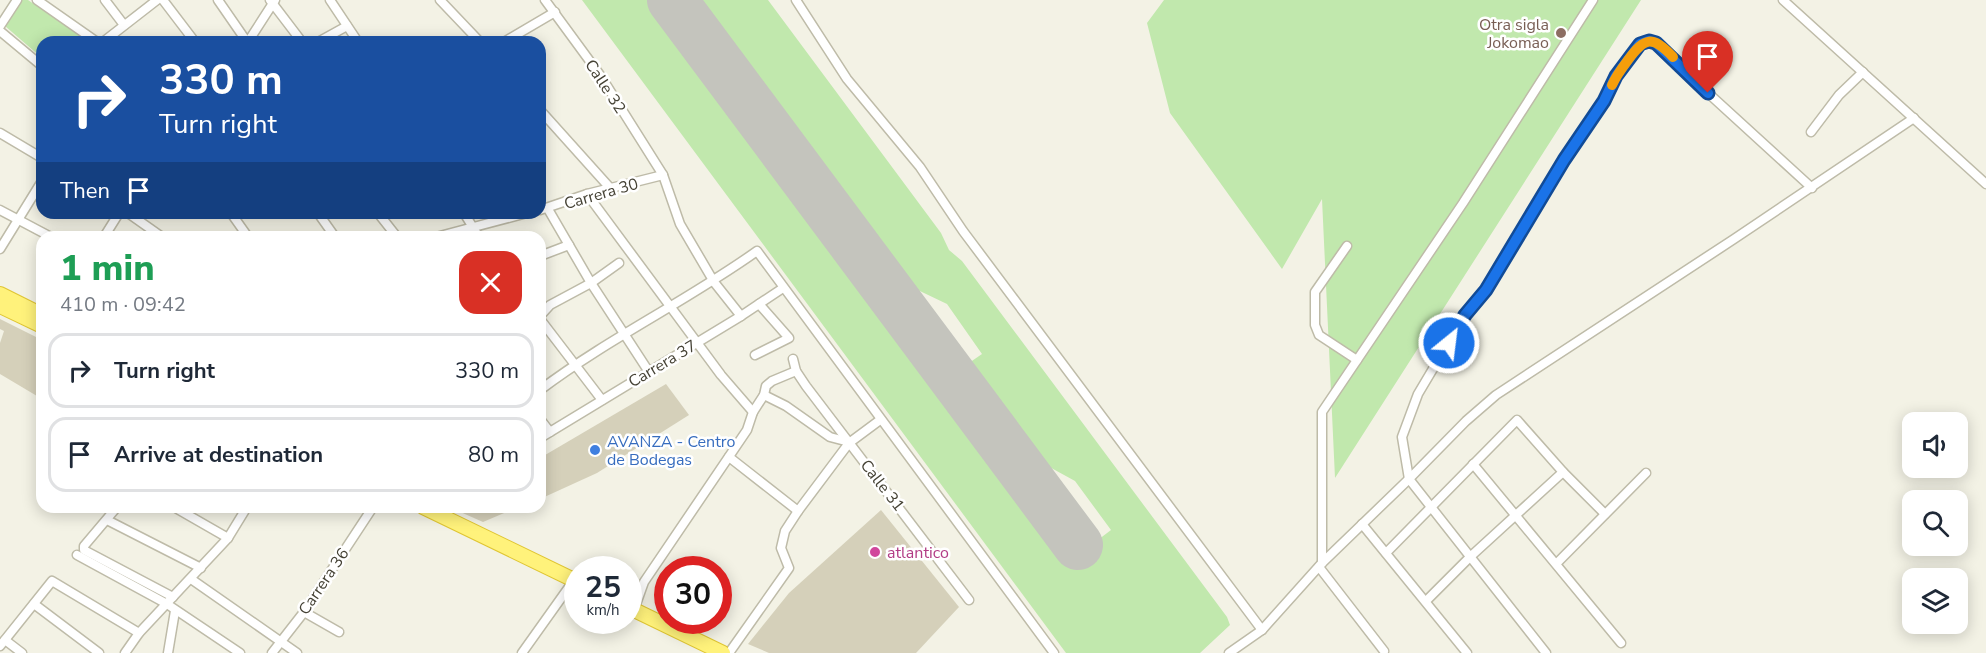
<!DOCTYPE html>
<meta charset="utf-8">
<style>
body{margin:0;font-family:"Nunito Sans",sans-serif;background:#f6f6f7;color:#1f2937;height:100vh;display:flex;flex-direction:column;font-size:22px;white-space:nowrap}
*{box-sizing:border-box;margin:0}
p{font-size:20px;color:#747a83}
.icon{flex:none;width:33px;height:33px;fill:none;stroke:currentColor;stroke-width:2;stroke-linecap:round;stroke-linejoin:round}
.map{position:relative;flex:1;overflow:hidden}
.panel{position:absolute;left:36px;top:231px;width:510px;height:282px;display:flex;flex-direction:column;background:#fff;border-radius:18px;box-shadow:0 3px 15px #0003}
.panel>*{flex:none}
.guide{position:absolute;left:36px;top:36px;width:510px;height:183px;border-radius:18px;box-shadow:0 3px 15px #0003;background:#1a4fa0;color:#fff;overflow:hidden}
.controls{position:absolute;left:1902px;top:412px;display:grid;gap:12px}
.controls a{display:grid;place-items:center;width:66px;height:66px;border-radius:12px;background:#fff;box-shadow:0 3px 15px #0003;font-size:30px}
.speed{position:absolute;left:564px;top:556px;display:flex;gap:12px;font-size:30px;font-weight:700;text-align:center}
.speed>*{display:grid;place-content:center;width:78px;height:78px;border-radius:50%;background:#fff;box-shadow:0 3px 15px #0003;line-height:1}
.speed small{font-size:15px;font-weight:400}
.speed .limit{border:9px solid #d22;background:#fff;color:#111}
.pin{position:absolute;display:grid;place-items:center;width:51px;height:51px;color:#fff;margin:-62px -26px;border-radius:50% 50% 50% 0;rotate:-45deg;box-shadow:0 0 6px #0007}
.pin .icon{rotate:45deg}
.me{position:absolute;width:66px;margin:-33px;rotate:29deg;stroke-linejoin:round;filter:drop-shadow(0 0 4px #0008)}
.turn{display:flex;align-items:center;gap:21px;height:126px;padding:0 24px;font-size:27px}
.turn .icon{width:78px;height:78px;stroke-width:2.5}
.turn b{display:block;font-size:42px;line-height:51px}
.then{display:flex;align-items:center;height:57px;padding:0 24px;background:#0003;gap:12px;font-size:22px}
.round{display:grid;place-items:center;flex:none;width:63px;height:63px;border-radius:18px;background:#f6f6f7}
.summary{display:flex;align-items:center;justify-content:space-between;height:102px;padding:0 24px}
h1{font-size:36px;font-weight:800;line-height:45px;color:#1e9e55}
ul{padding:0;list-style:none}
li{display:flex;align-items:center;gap:18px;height:75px;margin:0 12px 9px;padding:0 12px;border:3px solid #e0e1e3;border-radius:18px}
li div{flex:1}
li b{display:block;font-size:22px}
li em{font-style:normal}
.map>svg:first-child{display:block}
.green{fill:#c1e8ad}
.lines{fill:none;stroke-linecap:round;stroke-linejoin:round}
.runway{stroke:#c4c4bd;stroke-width:50}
.building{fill:#d5d0ba}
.minor-casing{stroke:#bebba8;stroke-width:11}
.trunk-casing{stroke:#dfc533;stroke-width:16}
.minor{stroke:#fff;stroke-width:8}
.trunk{stroke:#fff27b;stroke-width:14}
.route-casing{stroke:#114b97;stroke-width:15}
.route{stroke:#1a73e8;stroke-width:10}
.slow{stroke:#f59e0b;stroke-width:10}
.education-dot{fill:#8d6e63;stroke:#fff;stroke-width:2}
.shop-dot{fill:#3f7fe0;stroke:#fff;stroke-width:2}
.hotel-dot{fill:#d1479c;stroke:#fff;stroke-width:2}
.labels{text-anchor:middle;stroke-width:5;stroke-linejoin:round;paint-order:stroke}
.education-label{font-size:16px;fill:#785e54;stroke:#fff;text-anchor:end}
.street-label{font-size:16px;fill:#454235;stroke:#fff}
.shop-label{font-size:16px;fill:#366cbe;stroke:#fff;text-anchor:start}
.hotel-label{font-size:16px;fill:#b23c85;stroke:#fff;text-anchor:start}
</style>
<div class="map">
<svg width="1986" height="653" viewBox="0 0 1986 653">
<rect width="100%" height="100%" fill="#f3f2e5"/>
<g class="green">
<path d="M 19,0 L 28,0 L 90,42 L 42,42 L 42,58 L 5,26 Z"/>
<path d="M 582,0 L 650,0 L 1069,562 L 1111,530 L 1075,481 L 1033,458 L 966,365 L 982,354 L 947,304 L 901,282 L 691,0 L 768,0 L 941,233 L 949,250 L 962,261 L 1227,617 L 1230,625 L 1200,653 L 1066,653 Z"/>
<path d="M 1164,0 L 1641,0 L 1335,478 L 1322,199 L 1282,269 L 1170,113 L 1147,23 Z"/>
</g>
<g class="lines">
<path class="runway" d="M 672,0 L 1078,545"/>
</g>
<g class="building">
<path d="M 0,319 L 42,340 L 42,399 L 0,374 L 0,343 L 4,331 L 0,329 Z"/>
<path d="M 666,384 L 689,415 L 597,473 L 540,499 L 540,458 Z"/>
<path d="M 449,507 L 518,507 L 483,522 Z"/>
<path d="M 881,510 L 959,607 L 916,653 L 769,653 L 748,644 L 789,593 Z"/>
</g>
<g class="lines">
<g class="minor-casing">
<g id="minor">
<path d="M 37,0 L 97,42"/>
<path d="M 105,0 L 124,25"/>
<path d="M 163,0 L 195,42"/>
<path d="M 218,0 L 247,42"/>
<path d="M 270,0 L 302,42"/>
<path d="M 330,0 L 358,42"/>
<path d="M 440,0 L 480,42"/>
<path d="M 545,0 L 600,75 L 663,175 L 680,224 L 714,282 L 741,316"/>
<path d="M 796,0 L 847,79 L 920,167 L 963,231 L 1262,630"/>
<path d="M 1783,0 L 1986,184"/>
<path d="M 0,26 L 17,0"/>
<path d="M 0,31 L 42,66"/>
<path d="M 103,42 L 157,0"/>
<path d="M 248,42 L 275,0"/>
<path d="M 318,42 L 347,26"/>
<path d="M 504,42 L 555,12"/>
<path d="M 540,110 L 611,189"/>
<path d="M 1811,132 L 1839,95 L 1863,72"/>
<path d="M 0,133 L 42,158"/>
<path d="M 587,194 L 721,375 L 753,412"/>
<path d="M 548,209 L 591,283 L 649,372"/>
<path d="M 0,210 L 51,237"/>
<path d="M 540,210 L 587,194 L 663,175"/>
<path d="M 128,213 L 162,237"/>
<path d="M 231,213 L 248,237"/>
<path d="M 318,213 L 335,237"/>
<path d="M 378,213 L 397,237"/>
<path d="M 464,213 L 479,237"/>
<path d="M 104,237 L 119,213"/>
<path d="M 436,237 L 527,213"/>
<path d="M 1347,246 L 1315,292 L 1315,325 L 1319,335 L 1357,360"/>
<path d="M 0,249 L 42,181"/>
<path d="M 540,256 L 569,245"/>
<path d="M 540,316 L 550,305 L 591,283 L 619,263"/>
<path d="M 540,319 L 602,400"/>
<path d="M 755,355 L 789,338 L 759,304"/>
<path d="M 793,359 L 796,371 L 806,386 L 969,600"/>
<path d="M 540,390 C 609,338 687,301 757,251 L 1054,653"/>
<path d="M 764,395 L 786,406 L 830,437 L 849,442"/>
<path d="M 540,419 L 550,432"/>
<path d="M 540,438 L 741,316 L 783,288"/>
<path d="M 729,457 L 798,511"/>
<path d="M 1473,464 L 1621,643"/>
<path d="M 117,507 L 84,546 L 84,550 L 173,597"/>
<path d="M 174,507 L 228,538"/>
<path d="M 107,520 L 201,568"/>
<path d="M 1362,524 L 1467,653"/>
<path d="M 1386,553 L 1517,420 L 1563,472 L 1605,514"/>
<path d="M 77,555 L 167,604 L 240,653"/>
<path d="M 1322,563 L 1322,412 L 1463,203 L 1593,0"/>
<path d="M 1557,563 L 1646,473"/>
<path d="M 1319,567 L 1384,651"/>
<path d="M 191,579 L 297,653"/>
<path d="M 1426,601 L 1470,557 L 1563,472"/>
<path d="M 34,604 L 99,653"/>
<path d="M 634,610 L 644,582 L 747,430 L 753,412 L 764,395 L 766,386 L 772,381 L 796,371"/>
<path d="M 304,612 L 339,632"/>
<path d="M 5,640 L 22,653"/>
<path d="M 0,646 L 52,581 L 139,633"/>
<path d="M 125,653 L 139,633 L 228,538 L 247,507"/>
<path d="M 168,653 L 175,611"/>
<path d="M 272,653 L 304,612 L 373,507"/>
<path d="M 522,653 L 574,580"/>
<path d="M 729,653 L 789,568 L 781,548 L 785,531 L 798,511 L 849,443 L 880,420"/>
<path d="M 1229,653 L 1262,630 L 1322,563 L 1409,479 L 1466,421 L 1496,395 L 1734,239 L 1914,118"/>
<path d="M 1546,653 L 1409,479 L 1402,437 L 1418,394 L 1465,315 L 1486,290 L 1564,160 L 1604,101 L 1616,76 L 1640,44 L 1649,41 L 1656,43 L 1669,53 L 1708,93 L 1812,188"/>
</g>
</g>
<g class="trunk-casing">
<g id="trunk">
<path d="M 0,294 L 42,315"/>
<path d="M 0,306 L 42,326"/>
<path d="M 423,507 L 578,582"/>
<path d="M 628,607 L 723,653"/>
</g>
</g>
<use href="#minor" class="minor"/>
<use href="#trunk" class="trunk"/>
</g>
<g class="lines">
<g class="route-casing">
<path id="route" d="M 1449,343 L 1465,315 L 1486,290 L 1564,160 L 1604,101 L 1616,76 L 1640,44 L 1649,41 L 1656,43 L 1708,93"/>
</g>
<use href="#route" class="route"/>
<path class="slow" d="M 1612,85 C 1616,76 1622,68 1628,60 C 1645,37 1652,35 1673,57"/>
</g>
<circle class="education-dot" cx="1561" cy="33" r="6"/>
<circle class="shop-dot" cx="595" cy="450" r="6"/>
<circle class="hotel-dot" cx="875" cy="552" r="6"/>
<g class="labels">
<g class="education-label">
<text x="1549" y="30">Otra sigla<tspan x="1549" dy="18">Jokomao</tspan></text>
</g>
<g class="street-label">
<text transform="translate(606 86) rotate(57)" y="6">Calle 32</text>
<text transform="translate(601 193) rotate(-16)" y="6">Carrera 30</text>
<text transform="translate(662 363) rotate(-31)" y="6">Carrera 37</text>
<text transform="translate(883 485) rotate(52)" y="6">Calle 31</text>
<text transform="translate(323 581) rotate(-56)" y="6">Carrera 36</text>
</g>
<g class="shop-label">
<text x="607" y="447">AVANZA - Centro<tspan x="607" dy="18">de Bodegas</tspan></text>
</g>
<g class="hotel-label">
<text x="887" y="558">atlantico</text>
</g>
</g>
</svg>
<div class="controls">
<a><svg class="icon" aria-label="sound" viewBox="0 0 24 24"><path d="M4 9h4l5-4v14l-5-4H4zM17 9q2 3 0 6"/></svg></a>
<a><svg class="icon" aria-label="search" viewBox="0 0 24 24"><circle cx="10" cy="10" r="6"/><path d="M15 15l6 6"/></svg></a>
<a><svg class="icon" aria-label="layers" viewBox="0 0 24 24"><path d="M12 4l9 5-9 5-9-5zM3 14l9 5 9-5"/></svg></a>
</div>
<div class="speed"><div>25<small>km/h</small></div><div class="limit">30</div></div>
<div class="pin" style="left:1708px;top:93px;background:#d93025"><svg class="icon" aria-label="arrive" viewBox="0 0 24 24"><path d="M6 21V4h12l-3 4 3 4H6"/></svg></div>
<svg class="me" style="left:1449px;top:343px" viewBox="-20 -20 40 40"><circle r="17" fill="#1a73e8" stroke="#fff" stroke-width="3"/><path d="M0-11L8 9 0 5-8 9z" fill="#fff"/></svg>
<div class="guide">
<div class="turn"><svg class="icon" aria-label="right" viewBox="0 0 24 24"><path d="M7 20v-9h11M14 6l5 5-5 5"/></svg><div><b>330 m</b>Turn right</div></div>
<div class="then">Then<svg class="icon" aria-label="arrive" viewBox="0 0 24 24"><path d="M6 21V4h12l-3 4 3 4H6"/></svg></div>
</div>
<section class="panel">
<div class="summary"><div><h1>1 min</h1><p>410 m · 09:42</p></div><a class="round" style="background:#d93025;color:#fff"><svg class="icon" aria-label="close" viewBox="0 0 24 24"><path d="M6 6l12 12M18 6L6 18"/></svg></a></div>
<ul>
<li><svg class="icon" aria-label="right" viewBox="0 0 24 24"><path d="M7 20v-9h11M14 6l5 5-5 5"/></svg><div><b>Turn right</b></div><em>330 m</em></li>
<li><svg class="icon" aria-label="arrive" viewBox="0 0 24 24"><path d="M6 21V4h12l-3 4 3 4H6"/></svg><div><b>Arrive at destination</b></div><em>80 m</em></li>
</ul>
</section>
</div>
